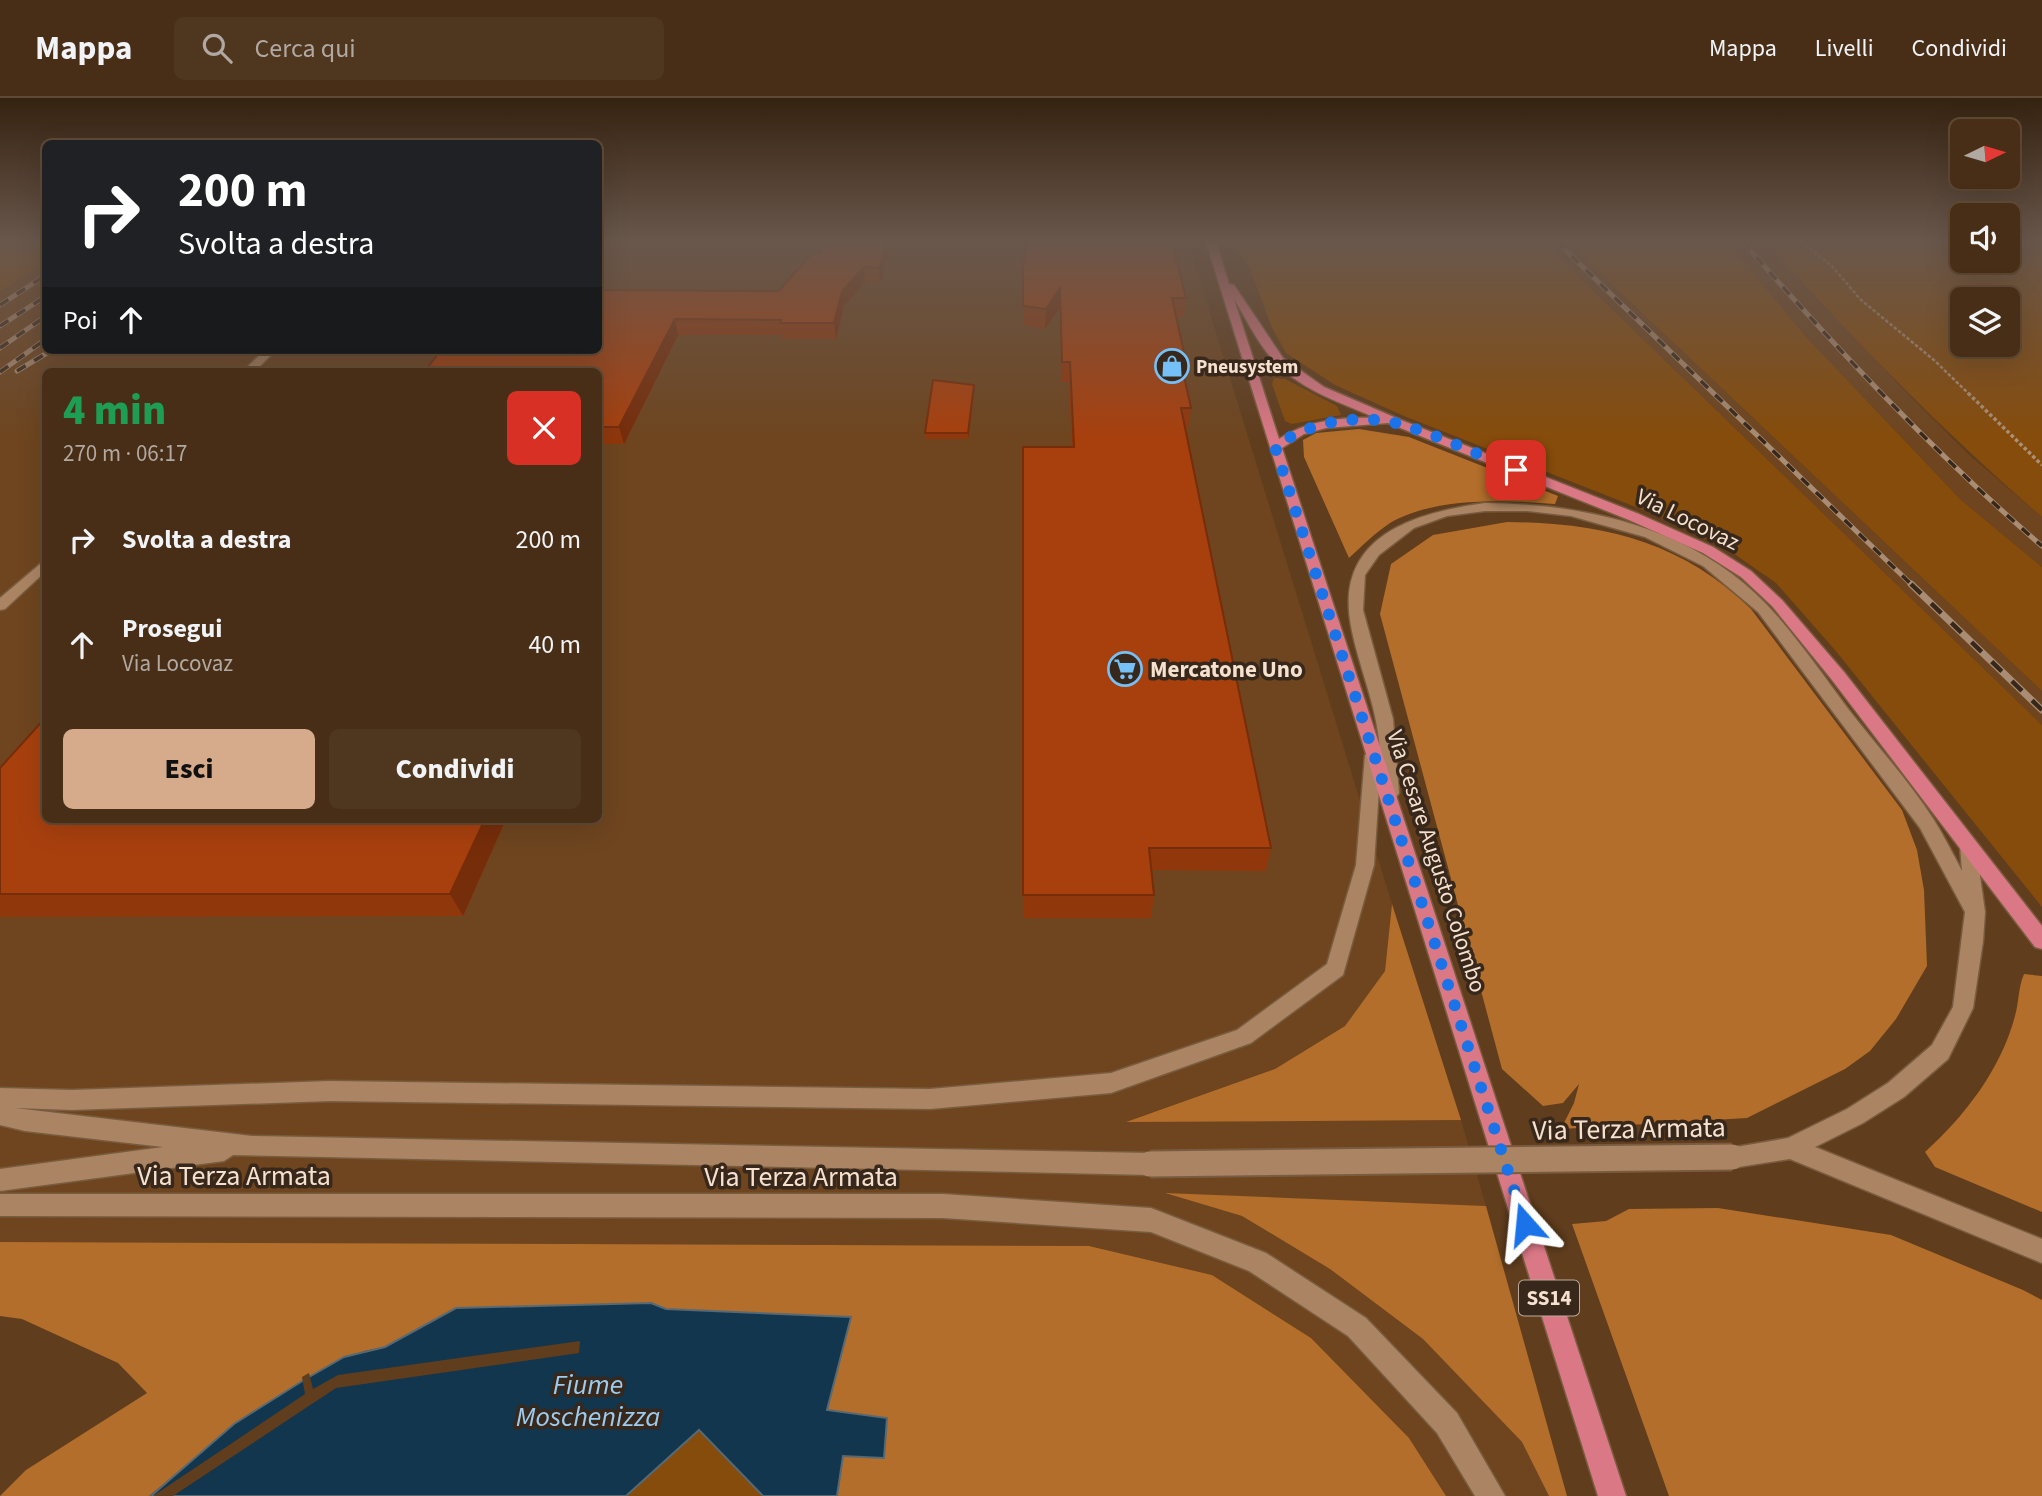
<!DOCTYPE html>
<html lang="it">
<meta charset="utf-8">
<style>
body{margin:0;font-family:"Source Sans 3",sans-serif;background:#4f361f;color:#f1f3f6;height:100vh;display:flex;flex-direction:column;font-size:26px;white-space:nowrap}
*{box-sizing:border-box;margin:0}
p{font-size:23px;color:#b1a8a1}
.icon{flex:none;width:38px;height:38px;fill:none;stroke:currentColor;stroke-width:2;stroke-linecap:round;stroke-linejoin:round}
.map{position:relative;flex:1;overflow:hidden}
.panel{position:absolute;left:42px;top:270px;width:560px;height:455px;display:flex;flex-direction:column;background:#482e16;border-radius:10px;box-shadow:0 7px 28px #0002,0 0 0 2px #604a35}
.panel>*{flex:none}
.banner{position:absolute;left:42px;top:42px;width:560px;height:214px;border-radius:10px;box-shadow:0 7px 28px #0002,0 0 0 2px #604a35;background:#202124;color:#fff;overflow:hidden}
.needle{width:46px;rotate:85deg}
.buttons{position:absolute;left:1950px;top:21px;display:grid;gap:14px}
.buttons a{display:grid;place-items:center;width:70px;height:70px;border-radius:10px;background:#482e16;box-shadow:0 7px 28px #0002,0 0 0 2px #604a35;font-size:35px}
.pin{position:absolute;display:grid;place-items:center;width:60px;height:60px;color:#fff;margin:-30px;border-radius:14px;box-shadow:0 4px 10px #0006}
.me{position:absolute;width:77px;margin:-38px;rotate:342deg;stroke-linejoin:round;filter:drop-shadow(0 0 5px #0008)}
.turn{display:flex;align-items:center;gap:24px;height:147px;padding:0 21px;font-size:32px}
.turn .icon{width:91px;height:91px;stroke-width:2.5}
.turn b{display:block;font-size:49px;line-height:60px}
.then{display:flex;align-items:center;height:66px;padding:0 21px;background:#0003;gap:14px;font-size:26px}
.round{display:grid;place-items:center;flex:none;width:74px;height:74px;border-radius:10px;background:#4f361f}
.summary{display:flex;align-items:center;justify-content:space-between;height:119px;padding:0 21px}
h1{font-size:42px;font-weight:800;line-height:52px;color:#1e9e55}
.button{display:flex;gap:14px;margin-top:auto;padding:14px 21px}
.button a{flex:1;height:80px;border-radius:10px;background:#d6ab8b;color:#111;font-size:28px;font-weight:800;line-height:80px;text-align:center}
.button a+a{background:#4f361f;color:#f1f3f6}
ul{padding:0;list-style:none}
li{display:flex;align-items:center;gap:21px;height:105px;padding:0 21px}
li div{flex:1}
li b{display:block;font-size:26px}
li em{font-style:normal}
header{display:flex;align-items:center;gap:42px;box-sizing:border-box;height:98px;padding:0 35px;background:#482e16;border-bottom:2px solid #604a35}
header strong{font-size:33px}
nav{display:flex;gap:38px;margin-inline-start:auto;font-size:24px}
.search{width:490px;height:63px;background:#4f361f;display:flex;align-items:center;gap:18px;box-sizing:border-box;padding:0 24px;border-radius:10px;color:#b1a8a1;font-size:26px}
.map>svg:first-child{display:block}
.built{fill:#6e451f;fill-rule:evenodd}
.green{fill:#864c0b;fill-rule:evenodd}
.forest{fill:#b26e2a}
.water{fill:#12364e;stroke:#566975;stroke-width:2}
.pier{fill:#603d1d}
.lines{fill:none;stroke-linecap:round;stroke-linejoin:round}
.minor-casing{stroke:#795c3f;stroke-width:3}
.primary-casing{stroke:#795c3f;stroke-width:3}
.path-far1{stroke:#ac9078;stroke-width:2.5;stroke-dasharray:3.5 2;stroke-linecap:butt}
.path{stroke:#ac9078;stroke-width:3.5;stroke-dasharray:3.5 2.5;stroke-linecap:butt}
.minor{fill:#ab8463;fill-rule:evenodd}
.primary{fill:#da7886;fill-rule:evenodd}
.rail-far1-casing{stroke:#a88c73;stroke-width:5}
.rail-casing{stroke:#a88c73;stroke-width:7}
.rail-far1{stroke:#38281b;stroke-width:3.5;stroke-dasharray:10;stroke-linecap:butt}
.rail{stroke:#38281b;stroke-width:4.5;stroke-dasharray:14;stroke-linecap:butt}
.minor-bridge-casing{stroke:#795c3f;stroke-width:29;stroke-linecap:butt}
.minor-bridge{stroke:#ab8463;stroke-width:25}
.wall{fill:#90370c}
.shaded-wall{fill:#762d0a}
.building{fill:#a8400e;stroke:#762d0a;stroke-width:2}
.route{stroke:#1a73e8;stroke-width:12;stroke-dasharray:0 21.6}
.labels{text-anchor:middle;stroke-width:7;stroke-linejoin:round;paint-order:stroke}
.far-poi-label{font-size:19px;font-weight:bold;fill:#f6e1cf;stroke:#38281b;text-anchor:start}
.shield{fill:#38281b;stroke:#bdaa99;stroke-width:2}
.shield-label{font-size:21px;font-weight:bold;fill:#f6e1cf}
.street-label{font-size:23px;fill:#f6e1cf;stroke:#38281b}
.poi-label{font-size:23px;font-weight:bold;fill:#f6e1cf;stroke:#38281b;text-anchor:start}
.near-street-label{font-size:28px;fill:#f6e1cf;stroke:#38281b}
.near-water-label{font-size:28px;font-style:italic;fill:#9bcbef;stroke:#38281b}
</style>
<header>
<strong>Mappa</strong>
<div class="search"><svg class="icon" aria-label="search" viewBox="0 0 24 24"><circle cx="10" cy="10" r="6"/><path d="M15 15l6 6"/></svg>Cerca qui</div>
<nav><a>Mappa</a><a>Livelli</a><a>Condividi</a></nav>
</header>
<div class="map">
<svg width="2042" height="1398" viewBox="0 0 2042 1398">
<rect width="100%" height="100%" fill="#603d1d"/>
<g class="built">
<path d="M 599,144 L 1188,144 L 1392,806 L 1385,873 L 1345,928 L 1275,971 L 1128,1023 L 1461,1022 L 1486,1108 L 1168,1096 L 1242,1118 L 1330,1171 L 1423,1241 L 1522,1344 L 1549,1398 L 1446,1398 L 1409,1340 L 1311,1240 L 1212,1177 L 1089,1148 L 0,1144 L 0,193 L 45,164 L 46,252 L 598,252 ZM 46,273 L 598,273 L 598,721 L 46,721 Z"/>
<path d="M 1546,144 L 1567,144 L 2042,593 L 2042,627 L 1558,159 Z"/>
<path d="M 1727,144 L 1766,144 L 1901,289 L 1968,356 L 2042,419 L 2042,469 L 1961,402 L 1809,242 Z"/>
</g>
<g class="green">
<path d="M 0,144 L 45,144 L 45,164 L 0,193 Z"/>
<path d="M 1232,144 L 1546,144 L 1558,159 L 2042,627 L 2042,809 L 1835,552 L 1776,485 L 1733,455 L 1669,422 L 1404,318 L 1335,287 L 1286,255 L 1272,230 L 1250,171 Z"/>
<path d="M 1567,144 L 1727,144 L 1809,242 L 1961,402 L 2042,469 L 2042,593 Z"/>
<path d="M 1766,144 L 1962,144 L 1962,163 L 2007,163 L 2007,144 L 2042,144 L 2042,419 C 1943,334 1853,241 1766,144 ZM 2007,201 L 2007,247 L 1962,247 L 1962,201 Z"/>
<path d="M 1274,280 L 1285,281 L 1337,308 L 1341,317 L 1292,326 L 1285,323 L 1272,286 Z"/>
<path d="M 699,1332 L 763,1398 L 626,1398 Z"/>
</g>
<g class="forest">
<path d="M 1359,331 L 1409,339 L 1558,398 L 1555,406 C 1506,402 1434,399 1390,425 C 1375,435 1362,448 1349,460 L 1304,359 L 1303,342 L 1316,335 Z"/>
<path d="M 1507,424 C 1602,425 1681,443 1751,511 L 1902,712 L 1917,752 L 1924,792 L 1927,868 L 1896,921 L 1870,953 L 1845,971 L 1747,1020 L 1561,1031 L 1574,1005 L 1579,986 L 1563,1005 L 1543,1008 L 1502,971 L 1380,516 L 1391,466 L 1433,437 Z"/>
<path d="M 1392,806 L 1461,1022 L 1126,1024 L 1275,971 L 1345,928 L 1385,873 Z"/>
<path d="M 2024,876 L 2042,878 L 2042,1114 L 1935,1069 L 1925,1054 C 1965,1018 2001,971 2015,918 C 2019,904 2018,890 2024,876 Z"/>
<path d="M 1165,1095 L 1486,1108 L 1567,1398 L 1549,1398 L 1522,1344 L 1423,1241 L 1330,1171 L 1242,1118 Z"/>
<path d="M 1718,1110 L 1891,1137 L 2023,1192 L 2042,1202 L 2042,1398 L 1669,1398 L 1572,1126 L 1606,1123 L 1629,1111 Z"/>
<path d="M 0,1144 L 1089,1148 L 1212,1177 L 1311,1240 L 1409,1340 L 1446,1398 L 837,1398 L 843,1358 L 887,1320 L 827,1312 L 666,1211 L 650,1205 L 456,1210 L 385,1249 L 364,1253 L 250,1315 L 149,1398 L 0,1398 L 26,1372 L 147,1295 L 118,1265 L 22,1221 L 0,1218 Z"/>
</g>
<path class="water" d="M 651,1205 L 666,1211 L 851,1219 L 827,1312 L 887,1320 L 884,1360 L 843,1358 L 837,1398 L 763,1398 L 699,1332 L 626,1398 L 151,1398 L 234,1326 L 304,1282 L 344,1259 L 385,1249 L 456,1210 Z"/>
<path class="pier" d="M 580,1243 L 579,1255 L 336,1290 L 173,1398 L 153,1398 L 305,1296 L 302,1279 L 309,1275 L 313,1291 L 338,1277 Z"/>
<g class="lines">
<g class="minor-casing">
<g id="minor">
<path d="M 265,252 L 276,252 L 255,273 L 243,273 Z"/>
<path d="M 1485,405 C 1593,406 1705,433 1778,519 C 1803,548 1826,581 1849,612 C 1877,648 1909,683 1934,722 C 1944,738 1953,756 1962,773 L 1960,747 L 1963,742 L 1975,742 L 1985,814 L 1983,843 L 1973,910 L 1948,961 L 1904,999 L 1863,1025 L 1815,1049 L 2042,1141 L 2042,1165 L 1790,1061 L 1732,1070 L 1724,1067 L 1721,1059 L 1724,1051 L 1788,1040 L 1847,1011 L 1888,985 L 1932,947 L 1953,909 L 1965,814 L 1920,730 L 1758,514 L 1703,468 L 1645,439 L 1571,418 L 1528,413 L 1485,413 L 1447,418 L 1414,430 L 1379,457 L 1365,477 L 1363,512 L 1393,621 L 1399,695 L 1396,699 L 1384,699 L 1380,675 L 1374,767 L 1343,877 L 1251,945 L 1111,995 L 930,1011 L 330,1003 L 72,1012 L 15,1010 L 252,1038 L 1150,1055 L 1158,1058 L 1162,1066 L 1158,1074 L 1150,1077 L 233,1057 L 224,1063 L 0,1093 L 0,1071 L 163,1049 L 25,1033 L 0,1027 L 0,990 L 72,992 L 330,983 L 930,991 L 1111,975 L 1237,932 L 1327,866 L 1356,767 L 1365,657 L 1373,651 L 1380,654 C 1378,609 1359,571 1351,528 C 1334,438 1414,415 1485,405 Z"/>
<path d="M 46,461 L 46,473 L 5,511 L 0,512 L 0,500 Z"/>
<path d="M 0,1096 L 943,1096 L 1151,1110 L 1266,1155 L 1366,1220 L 1457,1315 L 1505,1398 L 1475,1398 L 1437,1335 L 1348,1238 L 1249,1173 L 1151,1134 L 943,1120 L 0,1118 Z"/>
</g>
</g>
<g class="primary-casing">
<path id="primary" d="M 1206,144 L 1216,144 L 1229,186 L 1234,187 L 1283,260 L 1324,289 L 1401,322 L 1639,416 L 1713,449 L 1751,473 L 1782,502 L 1844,574 L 2042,828 L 2042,851 L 2035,849 L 1832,582 L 1772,508 L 1741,479 L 1703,455 L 1629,422 L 1388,325 L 1326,330 L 1304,336 L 1282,350 L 1626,1398 L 1598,1398 ZM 1234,201 C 1247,222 1259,248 1276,265 C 1303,293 1342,305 1376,320 C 1343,319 1308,322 1279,341 Z"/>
</g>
<path class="path-far1" d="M 1801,144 L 1832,168 L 1860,201 L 1935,263 L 1970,297"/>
<path class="path" d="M 1968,295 L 2042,367"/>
<use href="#minor" class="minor"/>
<use href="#primary" class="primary"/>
<g class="rail-far1-casing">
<g id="rail-far1">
<path d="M 1557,144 L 1913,488"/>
<path d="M 1743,144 C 1837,251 1934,355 2042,448"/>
<path d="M 0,207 L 46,177"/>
<path d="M 0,228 L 46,198"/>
<path d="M 0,250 L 46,218"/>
<path d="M 17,273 L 52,252"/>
<path d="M 0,274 L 46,241"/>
</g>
</g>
<g class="rail-casing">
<path id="rail" d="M 1911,486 L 2042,612"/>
</g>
<use href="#rail-far1" class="rail-far1"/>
<use href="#rail" class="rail"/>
<g class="minor-bridge-casing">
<path id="minor-bridge" d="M 1150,1066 L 1732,1059"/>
</g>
<use href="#minor-bridge" class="minor-bridge"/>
</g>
<g class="wall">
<path d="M 824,144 L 892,144 L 880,185 L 865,184 L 844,208 L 836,241 L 782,241 L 782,237 L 678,237 L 624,346 L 598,346 L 598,192 L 779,193 L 820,156 Z"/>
<path d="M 1065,144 L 1172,144 L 1186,200 L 1184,219 L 1176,219 L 1186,264 L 1184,278 L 1191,310 L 1188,331 L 1186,331 L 1271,750 L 1266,773 L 1151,772 L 1154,797 L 1151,820 L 1023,820 L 1023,349 L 1072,349 L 1069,284 L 1062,284 L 1060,209 L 1045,231 L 1023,227 L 1023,166 L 1065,145 Z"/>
<path d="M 974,287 L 968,341 L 925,341 L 925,335 Z"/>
<path d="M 0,670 L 506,721 L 463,818 L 0,819 Z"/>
</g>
<g class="shaded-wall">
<path d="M 887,144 L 892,144 L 880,185 L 879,170 Z"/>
<path d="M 864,169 L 865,184 L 844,208 L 836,241 L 834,225 L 842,193 Z"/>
<path d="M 1060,190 L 1060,209 L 1045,231 L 1046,211 Z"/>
<path d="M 675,221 L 678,237 L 624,346 L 619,329 Z"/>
<path d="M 974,287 L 974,293 L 968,341 L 968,335 Z"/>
<path d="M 485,721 L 506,721 L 463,818 L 450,796 Z"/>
</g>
<g class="building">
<path d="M 824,144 L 887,144 L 879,170 L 864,169 L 842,193 L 834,225 L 780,225 L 781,222 L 675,221 L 619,329 L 598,329 L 598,273 L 425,273 L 441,252 L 598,252 L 598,192 L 779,193 L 812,155 L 820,156 Z"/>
<path d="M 1028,144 L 1066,145 L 1066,144 L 1172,144 L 1186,200 L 1172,200 L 1186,264 L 1181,264 L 1191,310 L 1181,310 L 1271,750 L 1149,750 L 1154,797 L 1023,797 L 1023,349 L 1074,349 L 1070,264 L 1062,264 L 1060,190 L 1046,211 L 1023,208 L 1023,166 Z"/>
<path d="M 933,282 L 974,287 L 968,335 L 925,335 Z"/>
<path d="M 46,619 L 46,721 L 485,721 L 450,796 L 0,796 L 0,670 Z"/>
</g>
<linearGradient id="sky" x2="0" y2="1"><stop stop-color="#352210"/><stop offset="0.42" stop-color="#69574c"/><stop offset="1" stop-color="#69574c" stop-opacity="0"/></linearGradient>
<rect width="2042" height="340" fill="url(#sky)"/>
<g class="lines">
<path class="route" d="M 1516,372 C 1478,357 1439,337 1399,326 C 1359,315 1307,324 1275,349 L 1525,1126"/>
</g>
<defs>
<g id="shop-ring" transform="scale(1.75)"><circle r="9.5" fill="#38281b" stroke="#75c0f6" stroke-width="1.5"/><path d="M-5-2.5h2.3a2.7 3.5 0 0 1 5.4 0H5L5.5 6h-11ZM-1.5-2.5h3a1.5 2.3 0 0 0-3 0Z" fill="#75c0f6"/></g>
<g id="supermarket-ring" transform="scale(1.75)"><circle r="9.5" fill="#38281b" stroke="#75c0f6" stroke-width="1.5"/><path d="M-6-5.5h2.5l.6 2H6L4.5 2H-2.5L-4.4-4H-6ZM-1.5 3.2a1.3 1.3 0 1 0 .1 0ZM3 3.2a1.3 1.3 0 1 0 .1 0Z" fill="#75c0f6"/></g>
</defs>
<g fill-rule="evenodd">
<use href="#shop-ring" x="1172" y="268"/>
<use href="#supermarket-ring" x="1125" y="571"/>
</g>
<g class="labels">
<g class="far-poi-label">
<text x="1196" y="275">Pneusystem</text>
</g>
<rect class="shield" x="1519" y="1182.5" width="60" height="35" rx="5"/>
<g class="shield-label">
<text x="1549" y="1207">SS14</text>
</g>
<g class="street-label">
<text transform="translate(1688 421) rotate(26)" y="8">Via Locovaz</text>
<text transform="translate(1437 763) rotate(72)" y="8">Via Cesare Augusto Colombo</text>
</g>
<g class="poi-label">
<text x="1150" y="579">Mercatone Uno</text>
</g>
<g class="near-street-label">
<text transform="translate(1629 1030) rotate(-1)" y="10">Via Terza Armata</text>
<text x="234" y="1087">Via Terza Armata</text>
<text x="801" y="1088">Via Terza Armata</text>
</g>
<g class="near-water-label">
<text x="588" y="1296">Fiume<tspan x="588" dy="32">Moschenizza</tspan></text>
</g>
</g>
</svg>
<div class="buttons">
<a><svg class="needle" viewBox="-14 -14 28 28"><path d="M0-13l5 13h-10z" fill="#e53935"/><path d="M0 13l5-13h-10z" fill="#b1a8a1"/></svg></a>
<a><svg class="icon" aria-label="sound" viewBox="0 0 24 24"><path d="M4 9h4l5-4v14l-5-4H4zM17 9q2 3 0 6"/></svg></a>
<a><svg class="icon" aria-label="layers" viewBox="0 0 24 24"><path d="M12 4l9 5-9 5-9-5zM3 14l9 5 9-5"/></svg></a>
</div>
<div class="pin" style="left:1516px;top:372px;background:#d93025"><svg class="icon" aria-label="arrive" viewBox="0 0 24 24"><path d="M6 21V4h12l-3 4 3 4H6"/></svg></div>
<svg class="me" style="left:1525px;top:1126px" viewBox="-20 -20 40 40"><path d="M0-17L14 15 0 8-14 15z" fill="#1a73e8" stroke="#fff" stroke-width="4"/></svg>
<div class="banner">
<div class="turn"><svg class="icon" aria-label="right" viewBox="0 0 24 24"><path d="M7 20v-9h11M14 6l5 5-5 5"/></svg><div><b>200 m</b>Svolta a destra</div></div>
<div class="then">Poi<svg class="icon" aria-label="ahead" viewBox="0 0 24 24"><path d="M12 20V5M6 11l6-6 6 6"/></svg></div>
</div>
<section class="panel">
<div class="summary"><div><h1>4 min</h1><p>270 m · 06:17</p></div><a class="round" style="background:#d93025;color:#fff"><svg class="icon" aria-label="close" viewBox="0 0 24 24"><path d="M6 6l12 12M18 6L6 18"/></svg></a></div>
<ul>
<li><svg class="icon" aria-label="right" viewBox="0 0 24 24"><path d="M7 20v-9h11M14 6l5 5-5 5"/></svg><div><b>Svolta a destra</b></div><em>200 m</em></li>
<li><svg class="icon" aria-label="ahead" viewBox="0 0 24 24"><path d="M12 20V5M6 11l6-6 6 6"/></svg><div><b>Prosegui</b><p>Via Locovaz</p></div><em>40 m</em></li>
</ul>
<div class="button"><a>Esci</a><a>Condividi</a></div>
</section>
</div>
